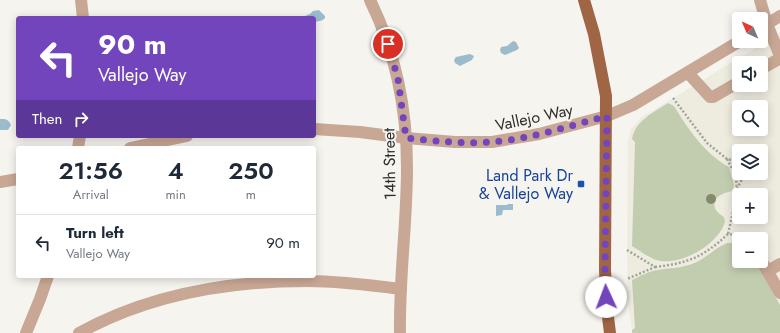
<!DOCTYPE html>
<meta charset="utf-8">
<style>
body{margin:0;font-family:Jost,sans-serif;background:#f6f6f7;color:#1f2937;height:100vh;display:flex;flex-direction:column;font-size:15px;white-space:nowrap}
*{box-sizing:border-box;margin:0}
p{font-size:13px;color:#747a83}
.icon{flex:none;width:22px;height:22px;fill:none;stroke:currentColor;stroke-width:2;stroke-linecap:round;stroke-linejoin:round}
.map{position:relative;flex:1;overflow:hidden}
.drawer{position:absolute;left:16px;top:146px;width:300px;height:132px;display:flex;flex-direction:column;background:#fff;border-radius:4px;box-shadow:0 2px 10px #0003}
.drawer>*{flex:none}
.banner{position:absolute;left:16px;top:16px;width:300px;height:122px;border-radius:4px;box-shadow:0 2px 10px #0003;background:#7245bd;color:#fff;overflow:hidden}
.needle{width:26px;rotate:316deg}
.fabs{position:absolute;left:732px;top:12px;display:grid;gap:8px}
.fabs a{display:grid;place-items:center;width:36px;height:36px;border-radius:4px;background:#fff;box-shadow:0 2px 10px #0003;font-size:20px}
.pin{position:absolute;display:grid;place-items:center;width:34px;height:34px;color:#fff;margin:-17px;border:2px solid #fff;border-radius:50%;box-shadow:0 1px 4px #0007}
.me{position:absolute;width:44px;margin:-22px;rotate:358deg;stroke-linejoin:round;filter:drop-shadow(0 0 3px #0008)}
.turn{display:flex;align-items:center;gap:14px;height:84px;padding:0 16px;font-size:18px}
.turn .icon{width:52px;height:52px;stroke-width:2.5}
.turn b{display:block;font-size:28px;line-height:34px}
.then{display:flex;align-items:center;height:38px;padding:0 16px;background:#0003;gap:8px;font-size:15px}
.eta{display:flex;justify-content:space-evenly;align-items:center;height:68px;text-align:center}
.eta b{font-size:24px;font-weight:600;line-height:28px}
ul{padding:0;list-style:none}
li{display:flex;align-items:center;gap:12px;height:56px;padding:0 16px;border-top:1px solid #e0e1e3}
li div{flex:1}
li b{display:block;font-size:15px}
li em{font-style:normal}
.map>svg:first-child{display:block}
.built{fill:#eeecdf;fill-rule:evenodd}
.green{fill:#c2cdb0}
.water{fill:#9cbbcd}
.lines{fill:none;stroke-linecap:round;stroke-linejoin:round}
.path{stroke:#a3a29e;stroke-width:2.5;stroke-dasharray:2 2;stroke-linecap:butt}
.minor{stroke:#c8a795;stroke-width:12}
.major{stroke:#9f6545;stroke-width:12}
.tree{fill:#848a6c}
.route{stroke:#7245bd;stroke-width:7;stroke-dasharray:0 12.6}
.transit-dot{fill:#1a4fb4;stroke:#f5f4ef;stroke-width:1.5}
.labels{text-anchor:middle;stroke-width:4;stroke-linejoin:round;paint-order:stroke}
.street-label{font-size:16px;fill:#2f2e2c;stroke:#f5f4ef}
.transit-label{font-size:16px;fill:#164399;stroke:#f5f4ef;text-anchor:end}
</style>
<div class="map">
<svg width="780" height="333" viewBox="0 0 780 333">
<rect width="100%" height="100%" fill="#f5f4ef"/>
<path class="built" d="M 780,33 L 780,305 L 756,261 L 761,261 L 761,239 L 739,239 L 739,261 L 747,261 L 632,330 L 628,302 L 627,259 L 628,141 L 631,129 L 642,117 ZM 739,63 L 761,63 L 761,85 L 739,85 ZM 739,107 L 761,107 L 761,129 L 739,129 ZM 739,151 L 761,151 L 761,173 L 739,173 ZM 739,195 L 761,195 L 761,217 L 739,217 Z"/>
<g class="green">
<path d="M 668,103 L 674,106 C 688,129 705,154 729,167 L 734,185 L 733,191 C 730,192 726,192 723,194 C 716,196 712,204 716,210 C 718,213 721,215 724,217 L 725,222 C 718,245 680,267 656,260 C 648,257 640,251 632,246 L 635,142 L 632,139 C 635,121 654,112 668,103 Z"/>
<path d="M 727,243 L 739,243 L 739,261 L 756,261 L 780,305 L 780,333 L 632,333 L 632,330 L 635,328 L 632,280 C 640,276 649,271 658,270 C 670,268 681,268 692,264 C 706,259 714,248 727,243 Z"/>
</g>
<g class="water">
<path d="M 319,10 L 325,16 L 325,18 C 322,22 318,20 314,23 L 314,18 L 304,18 L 305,16 L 310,14 L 313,11 Z"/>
<path d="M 513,41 L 516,42 L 519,48 L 517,50 L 505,55 L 501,53 L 500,50 L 501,47 L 507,46 Z"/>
<path d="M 470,54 L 474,56 L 472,60 L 460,66 L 455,63 L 454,60 L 456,57 Z"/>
<path d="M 0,119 C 6,119 8,119 11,125 L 8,130 L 0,130 Z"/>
<path d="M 508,204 L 513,204 L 513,210 L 503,210 L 502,215 L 496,216 L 496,205 L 507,205 Z"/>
</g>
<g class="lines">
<g class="path">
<path d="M 673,98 L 707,143 L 727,159 L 739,162"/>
<path d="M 727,159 L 736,176 L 737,194 L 728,234"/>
<path d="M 737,189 L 745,173"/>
<path d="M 627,250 L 655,267 L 627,279"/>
<path d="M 655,267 C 689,263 703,257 728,234 L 743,236 L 746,239"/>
</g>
<g class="minor">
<path d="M 81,0 L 83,18"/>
<path d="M 370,0 C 396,53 407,110 407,168 C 407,223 399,278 400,333"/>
<path d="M 760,0 L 767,24 L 780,56"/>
<path d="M 762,27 L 780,16"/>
<path d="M 761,69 L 779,59 L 780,57"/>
<path d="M 688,73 L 710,97 L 713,97 L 739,82"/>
<path d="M 314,129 L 360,132 L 406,138 L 455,142 L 492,142 L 539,134 L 607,116 L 633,105 L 740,41"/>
<path d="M 78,148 L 80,136"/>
<path d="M 130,148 L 187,136"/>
<path d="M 0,182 L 18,179"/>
<path d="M 761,260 L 780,293"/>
<path d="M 768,271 L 780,264"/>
<path d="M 26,333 L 40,299 L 48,276"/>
<path d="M 79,333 C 148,295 229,281 307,281 C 338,281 370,285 401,289"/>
</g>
<path class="major" d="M 584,0 L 594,34 L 606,96 L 605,270 L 607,309 L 610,333"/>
</g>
<circle class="tree" cx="711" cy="199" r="5"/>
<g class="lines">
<path class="route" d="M 388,44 L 398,79 L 406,138 C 435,141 464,144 492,142 C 531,139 569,126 607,116 L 605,270 L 606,297"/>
</g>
<rect class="transit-dot" x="577" y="180" width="8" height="8" rx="2"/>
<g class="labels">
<g class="street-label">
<text transform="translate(534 117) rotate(-12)" y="6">Vallejo Way</text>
<text transform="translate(389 164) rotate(-91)" y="6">14th Street</text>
</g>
<g class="transit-label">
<text x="573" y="181">Land Park Dr<tspan x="573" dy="18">&amp; Vallejo Way</tspan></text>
</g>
</g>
</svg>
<div class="fabs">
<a><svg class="needle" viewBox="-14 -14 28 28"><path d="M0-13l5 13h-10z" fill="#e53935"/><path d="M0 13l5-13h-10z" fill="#747a83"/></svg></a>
<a><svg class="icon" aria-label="sound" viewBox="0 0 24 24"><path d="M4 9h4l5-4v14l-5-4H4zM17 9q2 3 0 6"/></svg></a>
<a><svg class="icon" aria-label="search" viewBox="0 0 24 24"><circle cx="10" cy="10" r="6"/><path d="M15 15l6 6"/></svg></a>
<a><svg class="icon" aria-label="layers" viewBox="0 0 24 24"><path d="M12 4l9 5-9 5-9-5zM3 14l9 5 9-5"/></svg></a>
<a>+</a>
<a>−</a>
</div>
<div class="pin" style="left:388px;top:44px;background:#d93025"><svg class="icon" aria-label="arrive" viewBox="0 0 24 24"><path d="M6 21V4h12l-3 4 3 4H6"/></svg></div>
<svg class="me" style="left:606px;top:297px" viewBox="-20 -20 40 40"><circle r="19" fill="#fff"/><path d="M0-13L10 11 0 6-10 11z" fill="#7245bd"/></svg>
<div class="banner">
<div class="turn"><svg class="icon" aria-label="left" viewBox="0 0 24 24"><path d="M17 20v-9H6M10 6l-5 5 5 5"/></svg><div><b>90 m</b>Vallejo Way</div></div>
<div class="then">Then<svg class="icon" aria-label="right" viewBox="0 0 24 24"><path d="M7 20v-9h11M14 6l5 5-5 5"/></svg></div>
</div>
<section class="drawer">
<div class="eta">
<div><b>21:56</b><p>Arrival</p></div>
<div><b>4</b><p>min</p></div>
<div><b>250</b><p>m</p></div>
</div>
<ul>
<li><svg class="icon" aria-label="left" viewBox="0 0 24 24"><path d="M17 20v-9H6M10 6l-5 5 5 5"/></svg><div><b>Turn left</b><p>Vallejo Way</p></div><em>90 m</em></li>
</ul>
</section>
</div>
